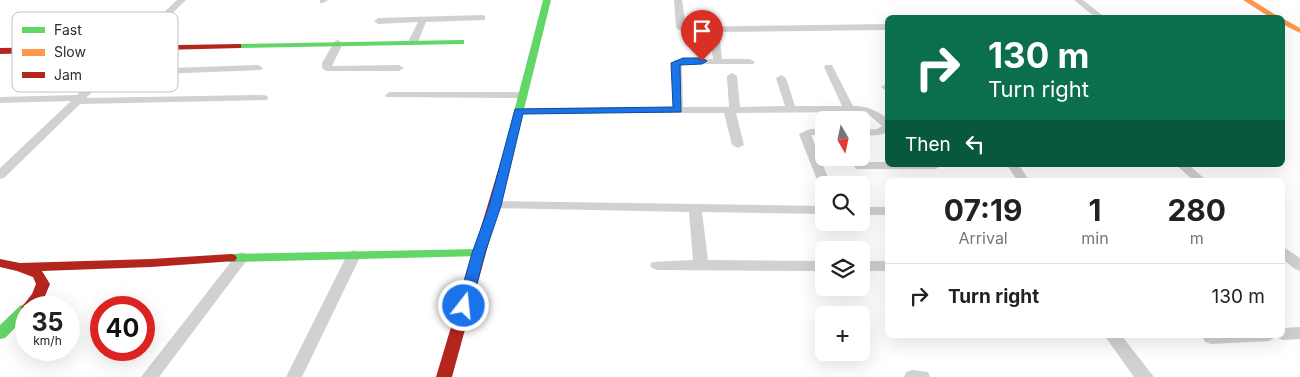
<!DOCTYPE html>
<style>
body{margin:0;font-family:Inter,sans-serif;background:#f6f6f6;color:#222;height:100vh;display:flex;flex-direction:column;font-size:19px;white-space:nowrap}
*{box-sizing:border-box;margin:0}
p{font-size:16px;color:#767676}
.icon{flex:none;width:28px;height:28px;fill:none;stroke:currentColor;stroke-width:2;stroke-linecap:round;stroke-linejoin:round}
.map{position:relative;flex:1;overflow:hidden}
.drawer{position:absolute;left:885px;top:178px;width:400px;height:160px;display:flex;flex-direction:column;background:#fff;border-radius:8px;box-shadow:0 5px 20px #0002}
.drawer>*{flex:none}
.hud{position:absolute;left:885px;top:15px;width:400px;height:152px;border-radius:8px;box-shadow:0 5px 20px #0002;background:#0b6e4f;color:#fff;overflow:hidden}
.needle{width:32px;rotate:171deg}
.buttons{position:absolute;left:815px;top:111px;display:grid;gap:10px}
.buttons a{display:grid;place-items:center;width:55px;height:55px;border-radius:8px;background:#fff;box-shadow:0 5px 20px #0002;font-size:25px}
.speed{position:absolute;left:15px;top:296px;display:flex;gap:10px;font-size:25px;font-weight:700;text-align:center}
.speed>*{display:grid;place-content:center;width:65px;height:65px;border-radius:50%;background:#fff;box-shadow:0 5px 20px #0002;line-height:1}
.speed small{font-size:12px;font-weight:400}
.speed .limit{border:8px solid #d22;background:#fff;color:#111}
.pin{position:absolute;display:grid;place-items:center;width:42px;height:42px;color:#fff;margin:-51px -21px;border-radius:50% 50% 50% 0;rotate:-45deg;box-shadow:0 0 5px #0007}
.pin .icon{rotate:45deg}
.me{position:absolute;width:55px;margin:-28px;rotate:16deg;stroke-linejoin:round;filter:drop-shadow(0 0 4px #0008)}
.turn{display:flex;align-items:center;gap:18px;height:105px;padding:0 20px;font-size:22px}
.turn .icon{width:65px;height:65px;stroke-width:2.5}
.turn b{display:block;font-size:35px;line-height:42px}
.then{display:flex;align-items:center;height:48px;padding:0 20px;background:#0003;gap:10px;font-size:19px}
.eta{display:flex;justify-content:space-evenly;align-items:center;height:85px;text-align:center}
.eta b{font-size:30px;font-weight:700;line-height:35px}
ul{padding:0;list-style:none}
li{display:flex;align-items:center;gap:15px;height:65px;padding:0 20px;border-top:1px solid #e0e0e0}
li div{flex:1}
li b{display:block;font-size:19px}
li em{font-style:normal}
.map>svg:first-child{display:block}
.lines{fill:none;stroke-linecap:round;stroke-linejoin:round}
.street{fill:#d1d1d1;fill-rule:evenodd}
.fast{fill:#63d668;fill-rule:evenodd}
.slow{fill:#ff974d;fill-rule:evenodd}
.jam{fill:#b3261e;fill-rule:evenodd}
.route{fill:#1a73e8;stroke:#114b97}
.key{fill:#fff;stroke:#c0c0c0;stroke-width:1}
.key-label{font-size:14px;fill:#2c2c2c}
</style>
<div class="map">
<svg width="1300" height="377" viewBox="0 0 1300 377">
<rect width="100%" height="100%" fill="#fff"/>
<g class="lines">
<g class="street">
<path d="M 177,0 L 186,0 L 115,70 L 258,65 L 263,68 L 261,70 L 109,76 L 86,98 L 263,95 L 267,96 L 268,98 L 267,100 L 80,104 L 4,178 L 0,179 L 0,168 L 71,101 L 0,103 L 0,97 L 77,95 Z"/>
<path d="M 320,0 L 328,0 L 323,3 L 320,3 Z"/>
<path d="M 674,0 L 682,0 L 686,27 L 888,24 L 888,30 L 719,32 L 722,59 L 750,59 L 755,62 L 753,64 L 682,64 L 683,107 L 729,107 L 727,76 L 732,73 L 737,76 L 740,107 L 785,106 L 776,78 L 781,75 L 786,78 L 795,106 L 842,106 L 824,67 L 826,65 L 832,65 L 853,106 C 868,106 876,110 888,119 L 888,132 L 879,135 L 861,136 L 861,130 L 877,129 L 882,126 L 868,114 L 862,112 L 736,113 L 744,145 L 738,148 L 732,145 L 724,113 L 515,113 L 514,111 L 519,108 L 673,107 L 674,60 L 713,59 L 710,32 L 684,33 L 676,28 Z"/>
<path d="M 1074,0 L 1083,0 L 1106,18 L 1096,18 Z"/>
<path d="M 482,15 L 485,16 L 485,20 L 426,22 L 418,42 L 413,45 L 408,42 L 418,22 L 378,24 L 374,21 L 378,18 Z"/>
<path d="M 338,40 L 343,43 L 332,66 L 399,65 L 404,68 L 399,71 L 326,71 L 322,68 L 322,63 L 335,41 Z"/>
<path d="M 886,84 L 888,84 L 888,92 L 881,87 Z"/>
<path d="M 390,92 L 523,92 L 528,95 L 523,98 L 386,97 L 385,95 Z"/>
<path d="M 810,129 L 824,129 L 824,135 L 811,135 L 831,185 L 824,185 L 824,188 L 819,185 L 799,134 Z"/>
<path d="M 860,162 L 888,162 L 888,165 L 942,165 L 936,169 L 856,169 L 854,166 Z"/>
<path d="M 1007,165 L 1019,165 L 1029,180 L 1017,180 Z"/>
<path d="M 1176,165 L 1189,165 L 1206,180 L 1193,180 Z"/>
<path d="M 495,201 L 824,206 L 824,214 L 702,212 L 708,260 L 824,261 L 824,271 L 657,270 L 652,268 L 650,265 L 652,262 L 693,260 L 689,212 L 490,208 L 489,205 L 490,202 Z"/>
<rect x="861" y="207" width="27" height="8"/>
<path d="M 1282,246 L 1300,258 L 1300,271 L 1295,269 L 1282,259 Z"/>
<path d="M 354,250 L 359,252 L 361,255 L 302,377 L 286,377 L 347,255 L 349,252 Z"/>
<path d="M 242,252 L 247,254 L 249,257 L 247,260 L 159,377 L 141,377 L 237,254 Z"/>
<rect x="861" y="261" width="27" height="10"/>
<path d="M 1300,327 L 1300,339 L 1282,340 L 1276,337 L 1269,341 L 1211,344 L 1205,342 L 1203,338 L 1205,335 L 1282,335 L 1282,328 Z"/>
<path d="M 1104,335 L 1121,335 L 1154,377 L 1134,377 Z"/>
<path d="M 912,370 L 928,372 L 930,377 L 904,377 L 906,372 Z"/>
</g>
<g class="fast">
<path d="M 543,0 L 551,0 L 513,154 L 508,157 L 503,154 Z"/>
<path d="M 461,40 L 464,40 L 464,44 L 238,48 L 234,46 L 238,44 Z"/>
<path d="M 479,249 L 483,250 L 485,253 L 483,256 L 231,262 L 227,261 L 225,258 L 227,255 L 231,254 Z"/>
<path d="M 26,304 L 32,308 L 26,308 L 26,317 L 5,338 L 0,339 L 0,325 L 21,305 Z"/>
</g>
<g class="slow">
<path d="M 1243,0 L 1252,0 L 1281,18 L 1271,18 Z"/>
<path d="M 1282,18 L 1300,28 L 1300,33 L 1282,24 Z"/>
</g>
<g class="jam">
<path d="M 238,44 L 241,44 L 241,48 L 0,54 L 0,48 Z"/>
<path d="M 508,151 L 513,154 L 452,377 L 436,377 L 503,154 Z"/>
<path d="M 231,254 L 235,255 L 237,258 L 235,261 L 151,267 L 42,271 L 50,284 L 45,296 L 36,308 L 26,308 L 26,313 L 21,308 L 32,294 L 36,284 L 33,277 L 17,271 L 0,267 L 0,259 L 20,263 L 151,259 Z"/>
</g>
</g>
<path class="route" d="M 683,58 L 702,58 L 707,61 L 702,64 L 680,65 L 681,112 L 523,114 L 501,206 L 485,253 L 471,306 L 469,310 L 459,310 L 457,306 L 472,253 L 489,206 L 515,109 L 673,107 L 671,63 Z"/>
<rect x="12" y="12" width="166" height="80" rx="8" class="key"/>
<rect x="22" y="27" width="23" height="6" fill="#63d668"/>
<rect x="22" y="49" width="23" height="7" fill="#ff974d"/>
<rect x="22" y="72" width="23" height="6" fill="#b3261e"/>
<g class="key-label">
<text x="54" y="35">Fast</text>
<text x="54" y="57">Slow</text>
<text x="54" y="80">Jam</text>
</g>
</svg>
<div class="buttons">
<a><svg class="needle" viewBox="-14 -14 28 28"><path d="M0-13l5 13h-10z" fill="#e53935"/><path d="M0 13l5-13h-10z" fill="#767676"/></svg></a>
<a><svg class="icon" aria-label="search" viewBox="0 0 24 24"><circle cx="10" cy="10" r="6"/><path d="M15 15l6 6"/></svg></a>
<a><svg class="icon" aria-label="layers" viewBox="0 0 24 24"><path d="M12 4l9 5-9 5-9-5zM3 14l9 5 9-5"/></svg></a>
<a>+</a>
</div>
<div class="speed"><div>35<small>km/h</small></div><div class="limit">40</div></div>
<div class="pin" style="left:702px;top:61px;background:#d93025"><svg class="icon" aria-label="arrive" viewBox="0 0 24 24"><path d="M6 21V4h12l-3 4 3 4H6"/></svg></div>
<svg class="me" style="left:464px;top:306px" viewBox="-20 -20 40 40"><circle r="17" fill="#1a73e8" stroke="#fff" stroke-width="3"/><path d="M0-11L8 9 0 5-8 9z" fill="#fff"/></svg>
<div class="hud">
<div class="turn"><svg class="icon" aria-label="right" viewBox="0 0 24 24"><path d="M7 20v-9h11M14 6l5 5-5 5"/></svg><div><b>130 m</b>Turn right</div></div>
<div class="then">Then<svg class="icon" aria-label="left" viewBox="0 0 24 24"><path d="M17 20v-9H6M10 6l-5 5 5 5"/></svg></div>
</div>
<section class="drawer">
<div class="eta">
<div><b>07:19</b><p>Arrival</p></div>
<div><b>1</b><p>min</p></div>
<div><b>280</b><p>m</p></div>
</div>
<ul>
<li><svg class="icon" aria-label="right" viewBox="0 0 24 24"><path d="M7 20v-9h11M14 6l5 5-5 5"/></svg><div><b>Turn right</b></div><em>130 m</em></li>
</ul>
</section>
</div>
